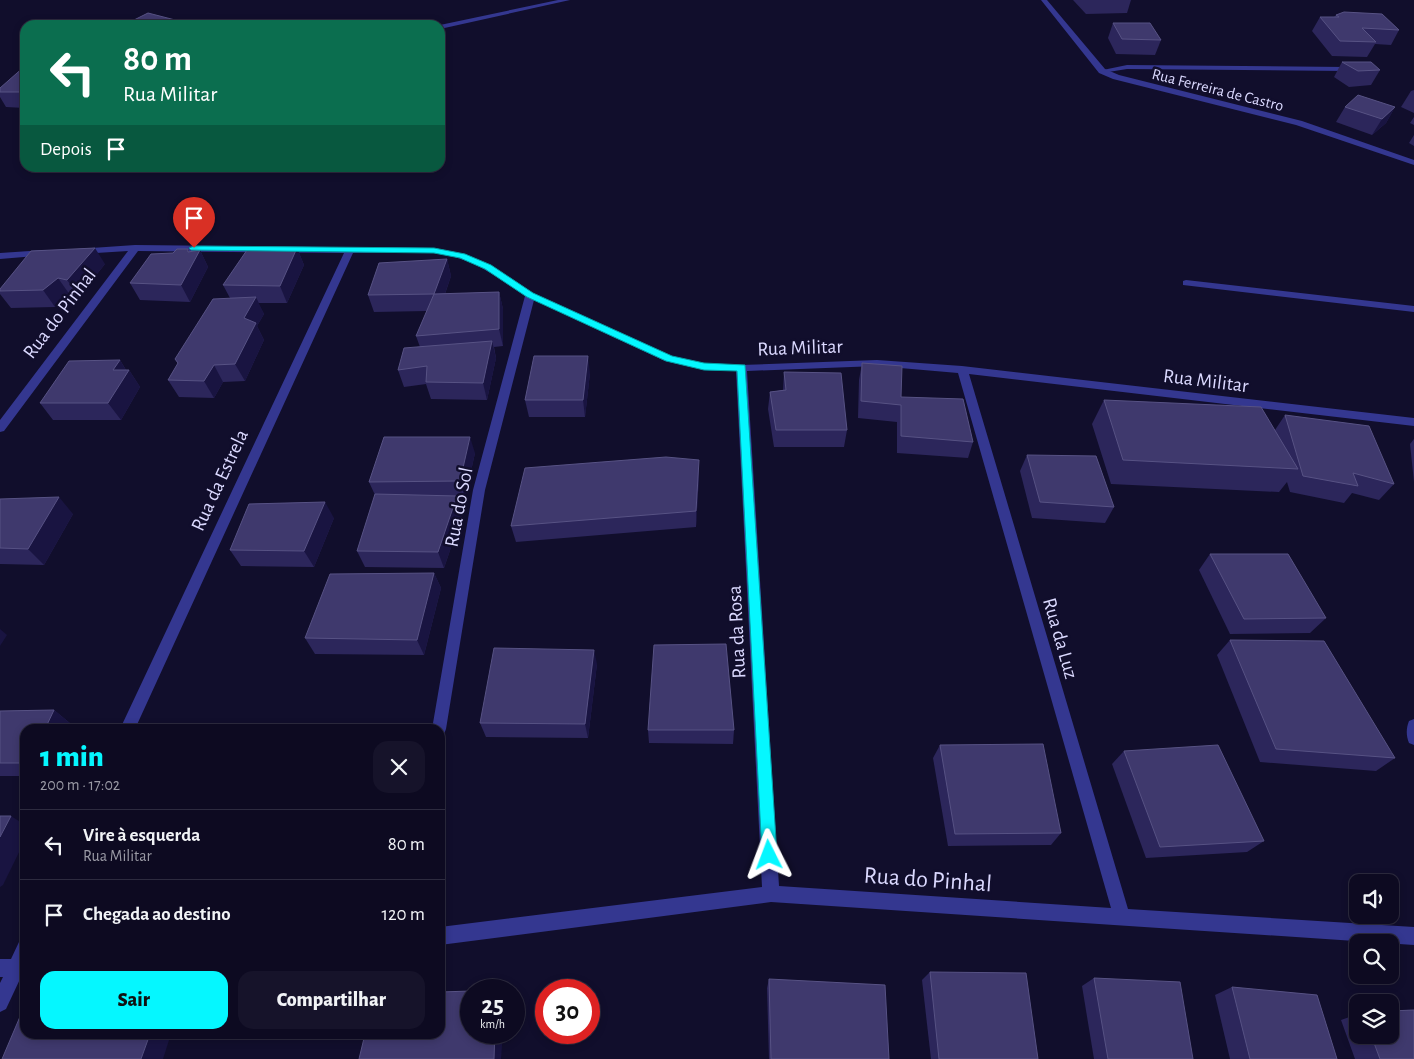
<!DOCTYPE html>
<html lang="pt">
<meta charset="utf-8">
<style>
body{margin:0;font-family:"Alegreya Sans",sans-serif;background:#16132a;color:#f1f3f6;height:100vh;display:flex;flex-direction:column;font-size:19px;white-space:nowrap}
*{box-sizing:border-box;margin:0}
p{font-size:16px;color:#9a9aa5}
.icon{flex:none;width:28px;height:28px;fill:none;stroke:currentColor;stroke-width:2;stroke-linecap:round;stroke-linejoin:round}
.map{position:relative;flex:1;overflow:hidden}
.sheet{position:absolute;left:20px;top:724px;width:425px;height:315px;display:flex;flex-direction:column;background:#0d0a21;border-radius:15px;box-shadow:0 2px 8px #0003,0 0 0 1px #2d2b3f}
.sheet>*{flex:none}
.hud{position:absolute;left:20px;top:20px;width:425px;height:152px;border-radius:15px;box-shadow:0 2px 8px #0003,0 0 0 1px #2d2b3f;background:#0b6e4f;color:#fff;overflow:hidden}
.controls{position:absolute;left:1349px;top:874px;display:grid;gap:10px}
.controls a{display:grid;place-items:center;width:50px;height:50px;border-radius:10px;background:#0d0a21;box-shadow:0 2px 8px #0003,0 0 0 1px #2d2b3f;font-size:25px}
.speed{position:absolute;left:460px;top:979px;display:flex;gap:10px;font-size:25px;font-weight:700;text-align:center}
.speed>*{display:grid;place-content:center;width:65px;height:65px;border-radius:50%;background:#0d0a21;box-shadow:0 2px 8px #0003,0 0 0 1px #2d2b3f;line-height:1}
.speed small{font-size:12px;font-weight:400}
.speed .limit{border:8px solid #d22;background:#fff;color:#111}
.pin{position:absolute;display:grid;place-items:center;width:42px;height:42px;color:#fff;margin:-51px -21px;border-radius:50% 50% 50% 0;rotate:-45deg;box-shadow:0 0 5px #0007}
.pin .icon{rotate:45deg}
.me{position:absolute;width:55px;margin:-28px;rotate:357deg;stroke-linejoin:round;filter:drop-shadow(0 0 4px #0008)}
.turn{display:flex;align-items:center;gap:18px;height:105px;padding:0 20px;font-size:22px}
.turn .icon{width:65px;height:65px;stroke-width:2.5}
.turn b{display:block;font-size:35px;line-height:42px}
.then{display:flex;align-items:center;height:48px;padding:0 20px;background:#0003;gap:10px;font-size:19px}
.round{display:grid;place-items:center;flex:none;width:52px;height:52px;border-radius:15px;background:#16132a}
.summary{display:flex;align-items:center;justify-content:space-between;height:85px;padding:0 20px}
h1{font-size:30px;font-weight:800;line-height:38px;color:#05f7ff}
.button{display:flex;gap:10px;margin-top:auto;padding:10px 20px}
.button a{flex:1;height:58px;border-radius:15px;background:#05f7ff;color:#111;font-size:20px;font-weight:800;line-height:58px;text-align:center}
.button a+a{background:#16132a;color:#f1f3f6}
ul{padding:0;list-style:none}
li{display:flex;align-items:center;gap:15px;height:70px;padding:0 20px;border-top:1px solid #2d2b3f}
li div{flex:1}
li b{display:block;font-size:19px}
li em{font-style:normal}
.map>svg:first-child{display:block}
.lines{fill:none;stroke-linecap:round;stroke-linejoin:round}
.lane{fill:#343790;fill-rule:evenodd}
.street{fill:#343790;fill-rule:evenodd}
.wall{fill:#2c265b}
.shaded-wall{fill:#191441}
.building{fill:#3f396d;stroke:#575284}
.route{fill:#05f7ff;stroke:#03a1a6}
.labels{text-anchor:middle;stroke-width:5;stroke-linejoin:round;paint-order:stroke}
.far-street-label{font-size:16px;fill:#dbd9ff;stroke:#110e2c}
.street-label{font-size:20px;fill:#dbd9ff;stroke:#110e2c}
.near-street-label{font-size:24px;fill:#dbd9ff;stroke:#110e2c}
</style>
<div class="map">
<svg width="1414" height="1059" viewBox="0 0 1414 1059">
<rect width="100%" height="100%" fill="#110e2c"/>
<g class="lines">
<path class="lane" d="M 1127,65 L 1346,67 L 1350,69 L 1346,71 L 1127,69 L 1102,73 L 1098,71 Z"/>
<g class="street">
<path d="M 558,0 L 570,0 L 440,29 L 440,25 Z"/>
<path d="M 1041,0 L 1047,0 L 1105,69 L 1119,75 L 1302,121 L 1414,160 L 1414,165 L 1296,125 L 1113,79 L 1099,73 Z"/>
<path d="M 135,245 L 434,248 L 465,254 L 491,265 L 533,293 L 672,356 L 704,364 L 741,365 L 877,360 L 962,366 L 1414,418 L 1414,426 L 969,374 L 1128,909 L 1414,927 L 1414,945 L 771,902 L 440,945 L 440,927 L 762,887 L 736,371 L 704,370 L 665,361 L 534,300 L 485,490 L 446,729 L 444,734 L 440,735 L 440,729 L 432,729 L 473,490 L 525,296 C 504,282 485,267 461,259 C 431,248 386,253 353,253 L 135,729 L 120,729 L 344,253 L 138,251 L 4,431 L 0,432 L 0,420 L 128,251 L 80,254 L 77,253 L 77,249 ZM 877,366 L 958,373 L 1111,908 L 779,886 L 747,371 Z"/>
<path d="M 45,250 L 48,251 L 48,255 L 0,259 L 0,253 Z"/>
<path d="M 1186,280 L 1414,306 L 1414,312 L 1183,285 L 1183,281 Z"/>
<path d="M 1414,719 L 1414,745 L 1409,743 C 1406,736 1406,728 1409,721 Z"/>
<path d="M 25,939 L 25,976 L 21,977 L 6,1009 L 0,1012 L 0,983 L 3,977 L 0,977 L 0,959 L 11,959 L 19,942 Z"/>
</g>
</g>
<g class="wall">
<path d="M 1073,0 L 1131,0 L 1127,13 L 1086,14 Z"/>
<path d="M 1336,15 L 1399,30 L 1391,45 L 1375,44 L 1367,57 L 1332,56 L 1312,31 L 1320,17 L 1334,17 Z"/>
<path d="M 1113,23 L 1161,40 L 1155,55 L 1116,54 L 1108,38 Z"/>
<path d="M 1342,62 L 1380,70 L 1371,85 L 1349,87 L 1334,77 Z"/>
<path d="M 25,66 L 25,108 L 6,107 L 0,97 L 0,92 Z"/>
<path d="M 1414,90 L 1414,113 L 1401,107 L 1411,91 Z"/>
<path d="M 1345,107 L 1395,107 L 1386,123 L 1372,135 L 1336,122 Z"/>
<path d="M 1414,117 L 1414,125 L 1410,123 Z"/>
<path d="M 1414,135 L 1414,146 L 1409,143 Z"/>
<path d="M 297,248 L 304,265 L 287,303 L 258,303 L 264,314 L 257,326 L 264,340 L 245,381 L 223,382 L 214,398 L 179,397 L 168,380 L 178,364 L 175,359 L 230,298 L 223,285 Z"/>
<path d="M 188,249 L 189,251 L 200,250 L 208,267 L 190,302 L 140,300 L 130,283 L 173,253 Z"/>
<path d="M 447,259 L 451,276 L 445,294 L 499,292 L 503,309 L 503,346 L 494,347 L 496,358 L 487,400 L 431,399 L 426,384 L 404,387 L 398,370 L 420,347 L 416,336 L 427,311 L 374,312 L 368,295 Z"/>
<path d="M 105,264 L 79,296 L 70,295 L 55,307 L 11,308 L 0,294 L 0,289 Z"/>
<path d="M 120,360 L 126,370 L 129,370 L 140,387 L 121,420 L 53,420 L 40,403 Z"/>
<path d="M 862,363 L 901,397 L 973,442 L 968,458 L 897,453 L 897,422 L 858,418 L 859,380 Z"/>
<path d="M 784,372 L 847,430 L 844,447 L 774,447 L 768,409 L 770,392 L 783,390 Z"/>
<path d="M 590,373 L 585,417 L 529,417 L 525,400 Z"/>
<path d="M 1104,400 L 1275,430 L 1285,415 L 1394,484 L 1379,500 L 1352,493 L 1344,503 L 1290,492 L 1287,482 L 1279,492 L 1111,484 L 1092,424 Z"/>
<path d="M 1414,439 L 1414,482 L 1410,444 Z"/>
<path d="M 475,453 L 465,498 L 458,498 L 463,512 L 444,568 L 365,567 L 357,551 L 375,495 L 369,482 Z"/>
<path d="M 1027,455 L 1114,507 L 1105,523 L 1032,518 L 1020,471 Z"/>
<path d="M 699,476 L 696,527 L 516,542 L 511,526 Z"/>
<path d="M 0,499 L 73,514 L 44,565 L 0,564 Z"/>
<path d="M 334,518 L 314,567 L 241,566 L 230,550 Z"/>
<path d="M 1210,554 L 1326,618 L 1310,633 L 1230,634 L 1199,570 Z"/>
<path d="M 434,573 L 441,588 L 424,655 L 315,654 L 305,638 Z"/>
<path d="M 1230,640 L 1395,758 L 1376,771 L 1260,762 L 1217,655 Z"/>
<path d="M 597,664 L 588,738 L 486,737 L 480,723 Z"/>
<path d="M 54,710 L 71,724 L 25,729 L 25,776 L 0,776 L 0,711 Z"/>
<path d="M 648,730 L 734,730 L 733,744 L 649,743 Z"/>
<path d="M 940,745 L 1061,833 L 1051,845 L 948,846 L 933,758 Z"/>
<path d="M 1124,751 L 1264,841 L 1247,852 L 1146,858 L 1112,764 Z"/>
<path d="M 930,972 L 1038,1059 L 931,1059 L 922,980 Z"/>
<path d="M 1094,978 L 1193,1059 L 1094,1059 L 1082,986 Z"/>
<path d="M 769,979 L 889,1059 L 769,1059 L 767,988 Z"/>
<path d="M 1232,987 L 1337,1059 L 1230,1059 L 1215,995 Z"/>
<path d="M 1358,1014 L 1358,1035 L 1390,1035 L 1414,1059 L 1355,1059 L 1341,1020 Z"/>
</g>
<g class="shaded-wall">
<path d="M 183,22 L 185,25 L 177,25 Z"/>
<path d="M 1395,107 L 1386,123 L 1372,135 L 1382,119 Z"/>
<path d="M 95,248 L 105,264 L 79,296 L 67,280 Z"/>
<path d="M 297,248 L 304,265 L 287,303 L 280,286 Z"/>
<path d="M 188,249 L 194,261 L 200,250 L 208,267 L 190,302 L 181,285 L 188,252 Z"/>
<path d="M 447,259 L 451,276 L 439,311 L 434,294 Z"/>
<path d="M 58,278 L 70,295 L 55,307 L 43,290 Z"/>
<path d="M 499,292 L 503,309 L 503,346 L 499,329 Z"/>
<path d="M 256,297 L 264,314 L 257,326 L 264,340 L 245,381 L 235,364 L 244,318 Z"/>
<path d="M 492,341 L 496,358 L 487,400 L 483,383 Z"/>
<path d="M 588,356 L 590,373 L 585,417 L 583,400 Z"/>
<path d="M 120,360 L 127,372 L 129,370 L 140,387 L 121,420 L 108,403 L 113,370 Z"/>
<path d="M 214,365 L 223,382 L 214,398 L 204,381 Z"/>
<path d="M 470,437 L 475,453 L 465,498 L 460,481 Z"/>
<path d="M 699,460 L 699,476 L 696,527 L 696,511 Z"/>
<path d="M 457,496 L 463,512 L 444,568 L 438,552 Z"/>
<path d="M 59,497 L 73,514 L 44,565 L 28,549 Z"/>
<path d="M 325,502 L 334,518 L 314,567 L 304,551 Z"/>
<path d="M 434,573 L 441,588 L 424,655 L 417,640 Z"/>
<path d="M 0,629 L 7,635 L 0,646 Z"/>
<path d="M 594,650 L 597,664 L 588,738 L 585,724 Z"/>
<path d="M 54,710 L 71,724 L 69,729 L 45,729 Z"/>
<path d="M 11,816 L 25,825 L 25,840 L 3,885 L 0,887 L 0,837 Z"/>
<path d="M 495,1032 L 503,1032 L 501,1059 L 494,1059 Z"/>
<path d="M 150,1034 L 171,1034 L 163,1059 L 141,1059 Z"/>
</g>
<g class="building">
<path d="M 1344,12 L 1382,14 L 1399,30 L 1362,28 L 1376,42 L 1340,41 L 1320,17 L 1339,17 L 1336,15 Z"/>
<path d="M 148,13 L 183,22 L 177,25 L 124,25 Z"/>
<path d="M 1113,23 L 1150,23 L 1161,40 L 1122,39 Z"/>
<path d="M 1342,62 L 1371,62 L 1380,70 L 1358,71 Z"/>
<path d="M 25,66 L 25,92 L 0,92 L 0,88 Z"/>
<path d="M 1358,95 L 1395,107 L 1382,119 L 1345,107 Z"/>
<path d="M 95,248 L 67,280 L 58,278 L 43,290 L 0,291 L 0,289 L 31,251 Z"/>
<path d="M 297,248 L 280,286 L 223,285 L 247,250 Z"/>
<path d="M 177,249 L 188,249 L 188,252 L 200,250 L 181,285 L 130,283 L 151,254 L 173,253 Z"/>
<path d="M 447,259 L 434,294 L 499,292 L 499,329 L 416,336 L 434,294 L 368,295 L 379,263 Z"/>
<path d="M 256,297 L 244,318 L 256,323 L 235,364 L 214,365 L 204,381 L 168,380 L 178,363 L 175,359 L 213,299 Z"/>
<path d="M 492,341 L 483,383 L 426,382 L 427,366 L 398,370 L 404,348 Z"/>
<path d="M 534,356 L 588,356 L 583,400 L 525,400 Z"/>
<path d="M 120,360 L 113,370 L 129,370 L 108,403 L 40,403 L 69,361 Z"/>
<path d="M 862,363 L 902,366 L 901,397 L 963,399 L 973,442 L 901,436 L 901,405 L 861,401 Z"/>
<path d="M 784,372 L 841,373 L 847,430 L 776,430 L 770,392 L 786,390 Z"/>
<path d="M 1104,400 L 1261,407 L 1298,469 L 1123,460 Z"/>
<path d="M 1285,415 L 1369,426 L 1394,484 L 1353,473 L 1358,486 L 1303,476 Z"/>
<path d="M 384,437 L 470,437 L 460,481 L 369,482 Z"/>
<path d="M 1027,455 L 1096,456 L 1114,507 L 1040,502 Z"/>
<path d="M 666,457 L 699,460 L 696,511 L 511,526 L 525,468 Z"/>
<path d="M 375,494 L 457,496 L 438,552 L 357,551 Z"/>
<path d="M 59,497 L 28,549 L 0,548 L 0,499 Z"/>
<path d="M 325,502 L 304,551 L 230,550 L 249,504 Z"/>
<path d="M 1210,554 L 1288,554 L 1326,618 L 1244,619 Z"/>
<path d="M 434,573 L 417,640 L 305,638 L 330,574 Z"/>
<path d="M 1230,640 L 1324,641 L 1395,758 L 1276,749 Z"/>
<path d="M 726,644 L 734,730 L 648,730 L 654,645 Z"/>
<path d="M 494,648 L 594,650 L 585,724 L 480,723 Z"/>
<path d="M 54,710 L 45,729 L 25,729 L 25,763 L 0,763 L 0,711 Z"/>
<path d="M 1043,744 L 1061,833 L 955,834 L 940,745 Z"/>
<path d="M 1218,745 L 1264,841 L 1160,847 L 1124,751 Z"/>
<path d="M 0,816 L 11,816 L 0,837 Z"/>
<path d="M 930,972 L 1026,973 L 1038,1059 L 939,1059 Z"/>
<path d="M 1094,978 L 1180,982 L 1193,1059 L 1108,1059 Z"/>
<path d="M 769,979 L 885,985 L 889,1059 L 771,1059 Z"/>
<path d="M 1232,987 L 1317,995 L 1337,1059 L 1250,1059 Z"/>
<path d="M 471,991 L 471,1032 L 495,1032 L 494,1059 L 359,1059 L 365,1034 L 440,1034 L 440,992 Z"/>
<path d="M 1414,1010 L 1414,1059 L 1380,1059 L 1371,1035 L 1390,1035 L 1390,1011 Z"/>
<path d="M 22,1012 L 25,1012 L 25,1034 L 150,1034 L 141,1059 L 2,1059 Z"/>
</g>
<path class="route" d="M 194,246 L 434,248 L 465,254 L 491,265 L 533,293 L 672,356 L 704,363 L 745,365 L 777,855 L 774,861 L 769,863 L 764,861 L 762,855 L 737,371 L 704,370 L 666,361 L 527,297 L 485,269 L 460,258 L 434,253 L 191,250 L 189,248 Z"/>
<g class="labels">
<g class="far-street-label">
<text transform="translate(1218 89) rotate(14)" y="6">Rua Ferreira de Castro</text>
</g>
<g class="street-label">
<text transform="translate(59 313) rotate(-53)" y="7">Rua do Pinhal</text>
<text transform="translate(800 347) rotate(-2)" y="7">Rua Militar</text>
<text transform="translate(1206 380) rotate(7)" y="7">Rua Militar</text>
<text transform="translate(219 480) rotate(-65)" y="7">Rua da Estrela</text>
<text transform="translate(458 507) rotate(-79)" y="7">Rua do Sol</text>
<text transform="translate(736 632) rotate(-93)" y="7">Rua da Rosa</text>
<text transform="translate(1061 638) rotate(74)" y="7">Rua da Luz</text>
</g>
<g class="near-street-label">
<text transform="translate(928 879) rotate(4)" y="8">Rua do Pinhal</text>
</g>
</g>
</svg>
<div class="controls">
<a><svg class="icon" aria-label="sound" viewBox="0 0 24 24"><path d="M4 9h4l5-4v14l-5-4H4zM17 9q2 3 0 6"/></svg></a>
<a><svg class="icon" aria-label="search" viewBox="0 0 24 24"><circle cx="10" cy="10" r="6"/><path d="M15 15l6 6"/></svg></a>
<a><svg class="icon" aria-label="layers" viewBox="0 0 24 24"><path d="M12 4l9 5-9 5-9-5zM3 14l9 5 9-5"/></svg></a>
</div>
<div class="speed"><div>25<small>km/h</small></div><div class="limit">30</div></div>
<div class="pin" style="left:194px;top:248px;background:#d93025"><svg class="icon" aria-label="arrive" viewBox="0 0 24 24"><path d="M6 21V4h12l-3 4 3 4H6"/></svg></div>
<svg class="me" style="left:769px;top:855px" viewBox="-20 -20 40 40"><path d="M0-17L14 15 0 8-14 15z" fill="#05f7ff" stroke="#fff" stroke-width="4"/></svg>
<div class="hud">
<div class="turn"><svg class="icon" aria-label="left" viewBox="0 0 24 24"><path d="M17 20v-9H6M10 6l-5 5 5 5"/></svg><div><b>80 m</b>Rua Militar</div></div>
<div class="then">Depois<svg class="icon" aria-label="arrive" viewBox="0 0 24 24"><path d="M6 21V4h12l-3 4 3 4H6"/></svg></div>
</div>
<section class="sheet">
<div class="summary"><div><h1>1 min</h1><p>200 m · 17:02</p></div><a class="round"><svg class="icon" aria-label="close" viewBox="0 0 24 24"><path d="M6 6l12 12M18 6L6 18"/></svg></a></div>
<ul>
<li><svg class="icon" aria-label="left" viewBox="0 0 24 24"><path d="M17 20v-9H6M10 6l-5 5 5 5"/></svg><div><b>Vire à esquerda</b><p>Rua Militar</p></div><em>80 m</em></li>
<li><svg class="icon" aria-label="arrive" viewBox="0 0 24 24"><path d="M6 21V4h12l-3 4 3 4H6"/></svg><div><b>Chegada ao destino</b></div><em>120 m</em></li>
</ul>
<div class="button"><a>Sair</a><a>Compartilhar</a></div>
</section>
</div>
